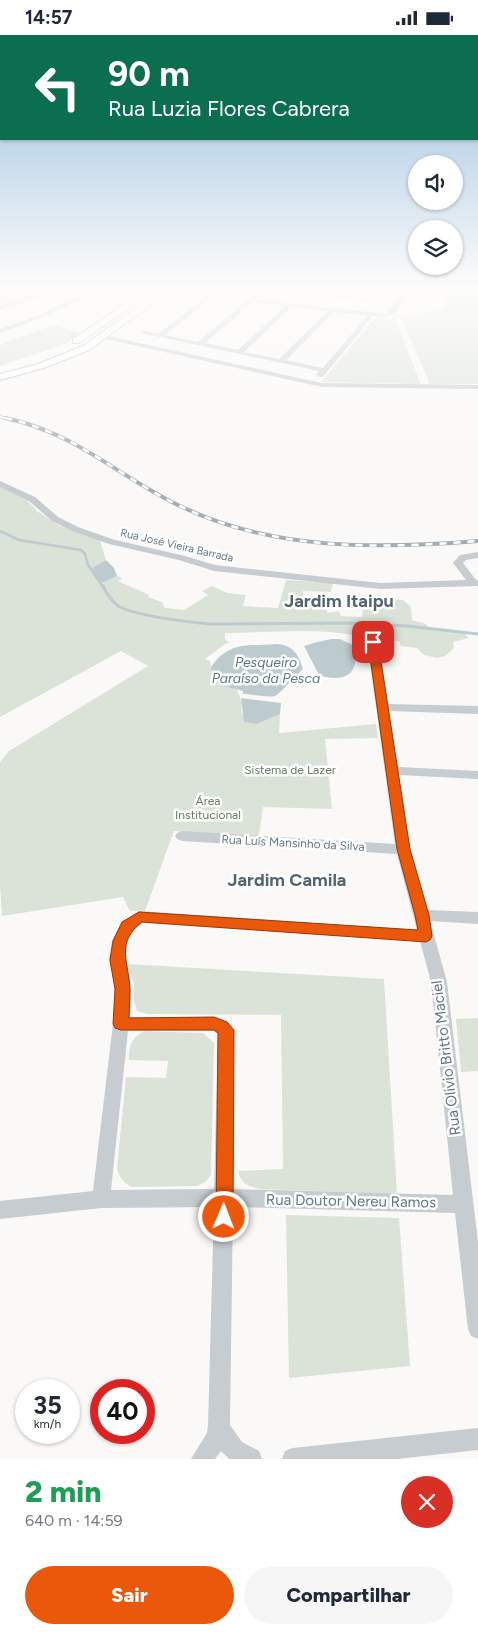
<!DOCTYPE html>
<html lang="pt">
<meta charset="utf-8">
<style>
body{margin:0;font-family:Figtree,sans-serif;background:#f6f6f7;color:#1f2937;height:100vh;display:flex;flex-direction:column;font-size:19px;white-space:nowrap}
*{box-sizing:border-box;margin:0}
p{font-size:16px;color:#747a83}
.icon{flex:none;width:28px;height:28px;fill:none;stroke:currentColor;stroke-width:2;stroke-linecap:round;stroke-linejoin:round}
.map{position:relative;height:1424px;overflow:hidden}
.drawer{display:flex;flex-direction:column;background:#fff;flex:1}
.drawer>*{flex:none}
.banner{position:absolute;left:0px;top:0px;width:479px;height:105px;box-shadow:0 1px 4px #0004;background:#0b6e4f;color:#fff;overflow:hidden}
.controls{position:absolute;left:408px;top:120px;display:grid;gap:10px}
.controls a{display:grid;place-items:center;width:55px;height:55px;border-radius:50%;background:#fff;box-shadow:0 1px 4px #0004;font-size:25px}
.speed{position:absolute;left:15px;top:1344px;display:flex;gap:10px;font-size:25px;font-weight:700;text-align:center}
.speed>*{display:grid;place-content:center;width:65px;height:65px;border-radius:50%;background:#fff;box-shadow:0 1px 4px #0004;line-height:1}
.speed small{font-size:12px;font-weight:400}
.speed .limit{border:8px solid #d22;background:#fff;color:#111}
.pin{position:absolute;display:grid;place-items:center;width:42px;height:42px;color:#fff;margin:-21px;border-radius:10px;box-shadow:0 2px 8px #0006}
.me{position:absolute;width:55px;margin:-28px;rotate:1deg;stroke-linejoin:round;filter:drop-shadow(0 0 4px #0008)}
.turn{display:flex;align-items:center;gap:18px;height:105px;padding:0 25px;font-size:22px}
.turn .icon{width:65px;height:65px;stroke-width:2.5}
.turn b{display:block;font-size:35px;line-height:42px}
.round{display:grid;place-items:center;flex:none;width:52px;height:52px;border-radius:26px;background:#f6f6f7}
.summary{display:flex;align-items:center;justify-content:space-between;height:85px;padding:0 25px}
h1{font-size:30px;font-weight:800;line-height:38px;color:#1e9e55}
.primary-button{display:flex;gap:10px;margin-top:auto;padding:10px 25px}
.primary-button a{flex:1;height:58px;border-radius:30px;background:#ea580c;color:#fff;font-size:20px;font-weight:800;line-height:58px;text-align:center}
.primary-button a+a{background:#f6f6f7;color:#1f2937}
.status{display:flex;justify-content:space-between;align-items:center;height:35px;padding:0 25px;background:#fff;direction:ltr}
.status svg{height:14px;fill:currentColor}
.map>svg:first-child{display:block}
.green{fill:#dbe2d8}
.water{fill:#bdcbcf}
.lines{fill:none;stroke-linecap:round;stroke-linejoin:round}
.stream-far1{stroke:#bdcbcf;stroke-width:2.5}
.stream{stroke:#bdcbcf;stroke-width:3}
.major-casing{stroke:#b7bdc1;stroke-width:2}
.minor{fill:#c6cccf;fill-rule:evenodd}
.major{fill:#fff;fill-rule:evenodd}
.rail-far1-casing{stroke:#a4adb3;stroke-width:3}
.rail-casing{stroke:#a4adb3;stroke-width:4}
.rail-far1{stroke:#fff;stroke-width:2;stroke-dasharray:5;stroke-linecap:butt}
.rail{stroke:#fff;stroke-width:2.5;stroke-dasharray:7;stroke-linecap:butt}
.route{fill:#ea580c;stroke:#983908}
.labels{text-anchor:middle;stroke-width:5;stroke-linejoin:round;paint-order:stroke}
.far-street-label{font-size:11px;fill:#617785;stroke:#fff}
.park-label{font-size:12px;fill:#677b61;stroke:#fff}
.street-label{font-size:12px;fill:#617785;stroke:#fff}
.water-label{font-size:14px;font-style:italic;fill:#5d777e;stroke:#fff}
.near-street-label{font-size:15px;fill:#617785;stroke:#fff}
.district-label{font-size:18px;font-weight:bold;fill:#54646f;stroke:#fff}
</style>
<div class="status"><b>14:57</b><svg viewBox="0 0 49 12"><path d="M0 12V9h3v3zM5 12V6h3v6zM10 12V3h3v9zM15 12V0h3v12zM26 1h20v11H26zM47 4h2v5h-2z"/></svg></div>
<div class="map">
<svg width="478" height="1424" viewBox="0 0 478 1424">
<rect width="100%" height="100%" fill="#faf9f7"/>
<g class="green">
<path d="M 0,255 L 60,255 L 25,261 L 0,270 Z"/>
<path d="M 455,255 L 478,255 L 478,349 L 430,349 L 401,282 L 446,274 L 443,259 Z"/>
<path d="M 378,281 L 395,284 L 421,349 L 323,347 L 322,346 L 375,283 Z"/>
<path d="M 53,290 L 80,298 L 63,310 L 0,331 L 0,310 Z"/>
<path d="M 0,451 L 27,465 L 37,476 L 60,491 L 100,505 L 106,525 L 92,534 L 102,548 L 117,541 L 123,543 L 118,546 L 149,560 L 148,562 L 162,567 L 165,573 L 184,575 L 208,560 L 202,556 L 212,551 L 227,558 L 246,560 L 243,571 L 278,573 L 286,545 L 333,548 L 331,557 L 303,556 L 304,566 L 327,567 L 327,578 L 339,576 L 341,581 L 362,582 L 363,573 L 372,572 L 369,564 L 403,565 L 411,572 L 412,585 L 426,589 L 430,594 L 463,597 L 469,603 L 453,607 L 454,613 L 445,621 L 437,623 L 424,620 L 417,613 L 401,611 L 399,606 C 376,605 353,599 330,597 C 295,594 260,598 225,598 L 225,604 L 229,608 L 225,609 L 205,624 L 210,626 L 212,640 L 228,653 L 235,653 C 242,661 241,669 242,679 L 257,689 L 280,679 L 279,698 L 376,689 L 378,703 L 325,704 L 332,774 L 263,772 L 259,801 L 174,796 L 145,876 L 130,876 L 123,862 L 2,881 L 0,850 L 0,727 L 9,716 L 148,631 L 121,616 L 0,682 Z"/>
<path d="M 126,929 L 384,944 L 397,1159 L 260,1154 C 248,1151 241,1149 238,1136 L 283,1134 L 281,980 L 147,979 L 137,976 L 133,963 L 134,948 Z"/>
<path d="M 478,983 L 478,1036 L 461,1037 L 456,984 Z"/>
<path d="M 144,996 L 203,998 L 214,1008 L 211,1140 L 205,1147 L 197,1151 L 131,1152 C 123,1147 119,1142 117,1133 L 126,1042 L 166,1043 L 168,1026 L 129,1025 C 129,1010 131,1004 144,996 Z"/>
<path d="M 286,1180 L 399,1183 L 410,1331 L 289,1343 Z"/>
</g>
<g class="water">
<path d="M 106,525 L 114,533 L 117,541 L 102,548 L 91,534 Z"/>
<path d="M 332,604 L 340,604 L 357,612 C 356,618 356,626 354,632 C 349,646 330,644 319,640 L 304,611 L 317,607 Z"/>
<path d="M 277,609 C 293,610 299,620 303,634 C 298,638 278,661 275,661 C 267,663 251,659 243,659 L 243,656 C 228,651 213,654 211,632 C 230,605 248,612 277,609 Z"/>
<path d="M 241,663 L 281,668 L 280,679 L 257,689 L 244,687 Z"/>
</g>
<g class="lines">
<path class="stream-far1" d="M 0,496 L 19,505 L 81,515 L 85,519 L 88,530 L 103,552"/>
<path class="stream" d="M 103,551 C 106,558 113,568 120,572 C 139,581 187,587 209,589 L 352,588 L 407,591 L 478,599"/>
<g class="major-casing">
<g id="major">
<path d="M 162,255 L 171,255 L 89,315 L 44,333 L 0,345 L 0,339 L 38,329 L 83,311 Z"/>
<path d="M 125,269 L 132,271 L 79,308 L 73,308 L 73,304 Z"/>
</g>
</g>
<g class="minor">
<path d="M 66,255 L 89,257 L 101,255 L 41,283 L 0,298 L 0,294 L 37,281 L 82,260 C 53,256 28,266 0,275 L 0,271 L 33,260 Z"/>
<path d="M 215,255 L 222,255 L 165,300 L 198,307 L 259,255 L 266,255 L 256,264 L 386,279 L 405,255 L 411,255 C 398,274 398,284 373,281 L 323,342 L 320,342 L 316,340 L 319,336 L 141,298 L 144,296 L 158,299 ZM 253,267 L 285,271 L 238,315 L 205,308 ZM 292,272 L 328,276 L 279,324 L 244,317 ZM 334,277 L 367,281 L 323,333 L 286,325 Z"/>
<path d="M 273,255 L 292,255 L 374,265 L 371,267 Z"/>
<path d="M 103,300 L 322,348 L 478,350 L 478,354 L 322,352 L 101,303 L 100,302 Z"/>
<path d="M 0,446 L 35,462 L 58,482 L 78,492 L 115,505 L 185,521 L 215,530 L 380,548 L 466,545 L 453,528 L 460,520 L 478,517 L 478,523 L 466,525 L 463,528 L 476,545 L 478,545 L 478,551 L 380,554 L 214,536 L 179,525 L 109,509 L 72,496 L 52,486 L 29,466 L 0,452 Z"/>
<path d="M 373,604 L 379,607 L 388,669 L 478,671 L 478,679 L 389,676 L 398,732 L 478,736 L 478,744 L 399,740 L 410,814 L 427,875 L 478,877 L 478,889 L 430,886 L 447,947 L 478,1207 L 478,1304 L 471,1301 L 468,1294 L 455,1178 L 233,1172 L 230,1390 L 242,1407 L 259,1416 L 262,1424 L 229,1424 L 221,1416 L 215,1424 L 191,1424 L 207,1398 L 208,1390 L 214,1172 L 101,1173 L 0,1184 L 0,1166 L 93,1156 L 113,989 L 115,954 L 109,925 L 112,906 L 122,887 L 139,876 L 417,895 L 397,819 L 182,806 L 177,804 L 175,801 L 177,798 L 182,796 L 395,809 L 367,607 ZM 142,888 L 420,906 L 431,947 L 453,1160 L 233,1154 L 234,996 L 229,988 L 214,982 L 130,982 C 130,973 132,963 131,954 C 129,928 115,908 142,888 ZM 128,996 L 214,996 L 218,999 L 214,1154 L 111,1155 Z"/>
<path d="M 478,1393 L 478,1415 L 397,1424 L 282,1424 L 285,1416 L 293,1413 Z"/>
</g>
<use href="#major" class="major"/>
<g class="rail-far1-casing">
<path id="rail-far1" d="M 0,382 L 10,384"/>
</g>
<g class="rail-casing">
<path id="rail" d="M 5,383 C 77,398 117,441 180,471 C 273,516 378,514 478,506"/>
</g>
<use href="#rail-far1" class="rail-far1"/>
<use href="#rail" class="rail"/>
</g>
<linearGradient id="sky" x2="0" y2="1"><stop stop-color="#97bdde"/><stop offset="0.56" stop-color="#fdfcfb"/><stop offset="1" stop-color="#fdfcfb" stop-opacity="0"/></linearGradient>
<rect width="478" height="454" fill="url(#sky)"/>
<path class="route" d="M 373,604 L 378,607 L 410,814 L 429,880 L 432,901 L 430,905 L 426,907 L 142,887 C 115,908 129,927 130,955 C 130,964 129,974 129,983 L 214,982 L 227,987 L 234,995 L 233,1182 L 230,1188 L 224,1190 L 218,1188 L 216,1182 L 218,998 L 214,995 L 121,995 L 115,993 L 113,989 L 115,954 L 110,925 L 113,906 L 122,887 L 139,877 L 418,895 L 415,880 L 397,814 L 368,607 Z"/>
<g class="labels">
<g class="far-street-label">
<text transform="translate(177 510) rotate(13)" y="4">Rua José Vieira Barrada</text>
</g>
<g class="park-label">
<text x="290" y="739">Sistema de Lazer</text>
<text x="208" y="770">Área<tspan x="208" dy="14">Institucional</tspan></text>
</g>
<g class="street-label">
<text transform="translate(293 808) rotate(3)" y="4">Rua Luís Mansinho da Silva</text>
</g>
<g class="water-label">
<text x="266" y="632">Pesqueiro<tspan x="266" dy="16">Paraíso da Pesca</tspan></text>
</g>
<g class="near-street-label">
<text transform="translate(446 1023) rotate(-97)" y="5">Rua Olivio Britto Maciel</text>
<text transform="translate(351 1166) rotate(1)" y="5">Rua Doutor Nereu Ramos</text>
</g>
<g class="district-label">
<text x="339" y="572">Jardim Itaipu</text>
<text x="287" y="851">Jardim Camila</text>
</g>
</g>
</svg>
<div class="controls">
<a><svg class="icon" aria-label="sound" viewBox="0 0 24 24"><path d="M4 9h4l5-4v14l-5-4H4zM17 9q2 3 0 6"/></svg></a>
<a><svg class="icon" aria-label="layers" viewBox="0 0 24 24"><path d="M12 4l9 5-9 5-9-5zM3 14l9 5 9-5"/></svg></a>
</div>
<div class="speed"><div>35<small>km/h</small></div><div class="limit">40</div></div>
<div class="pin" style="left:373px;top:607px;background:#d93025"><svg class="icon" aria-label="arrive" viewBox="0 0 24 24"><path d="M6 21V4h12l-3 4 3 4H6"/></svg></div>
<svg class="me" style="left:224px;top:1182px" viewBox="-20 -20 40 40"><circle r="17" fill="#ea580c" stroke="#fff" stroke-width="3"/><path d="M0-11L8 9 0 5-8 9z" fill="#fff"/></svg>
<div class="banner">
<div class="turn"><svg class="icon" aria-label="left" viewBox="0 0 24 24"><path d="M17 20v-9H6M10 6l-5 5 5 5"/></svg><div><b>90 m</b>Rua Luzia Flores Cabrera</div></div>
</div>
</div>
<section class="drawer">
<div class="summary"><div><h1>2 min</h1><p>640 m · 14:59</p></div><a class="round" style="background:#d93025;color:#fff"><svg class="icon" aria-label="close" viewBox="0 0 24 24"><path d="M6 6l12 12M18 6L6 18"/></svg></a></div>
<div class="primary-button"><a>Sair</a><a>Compartilhar</a></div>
</section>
